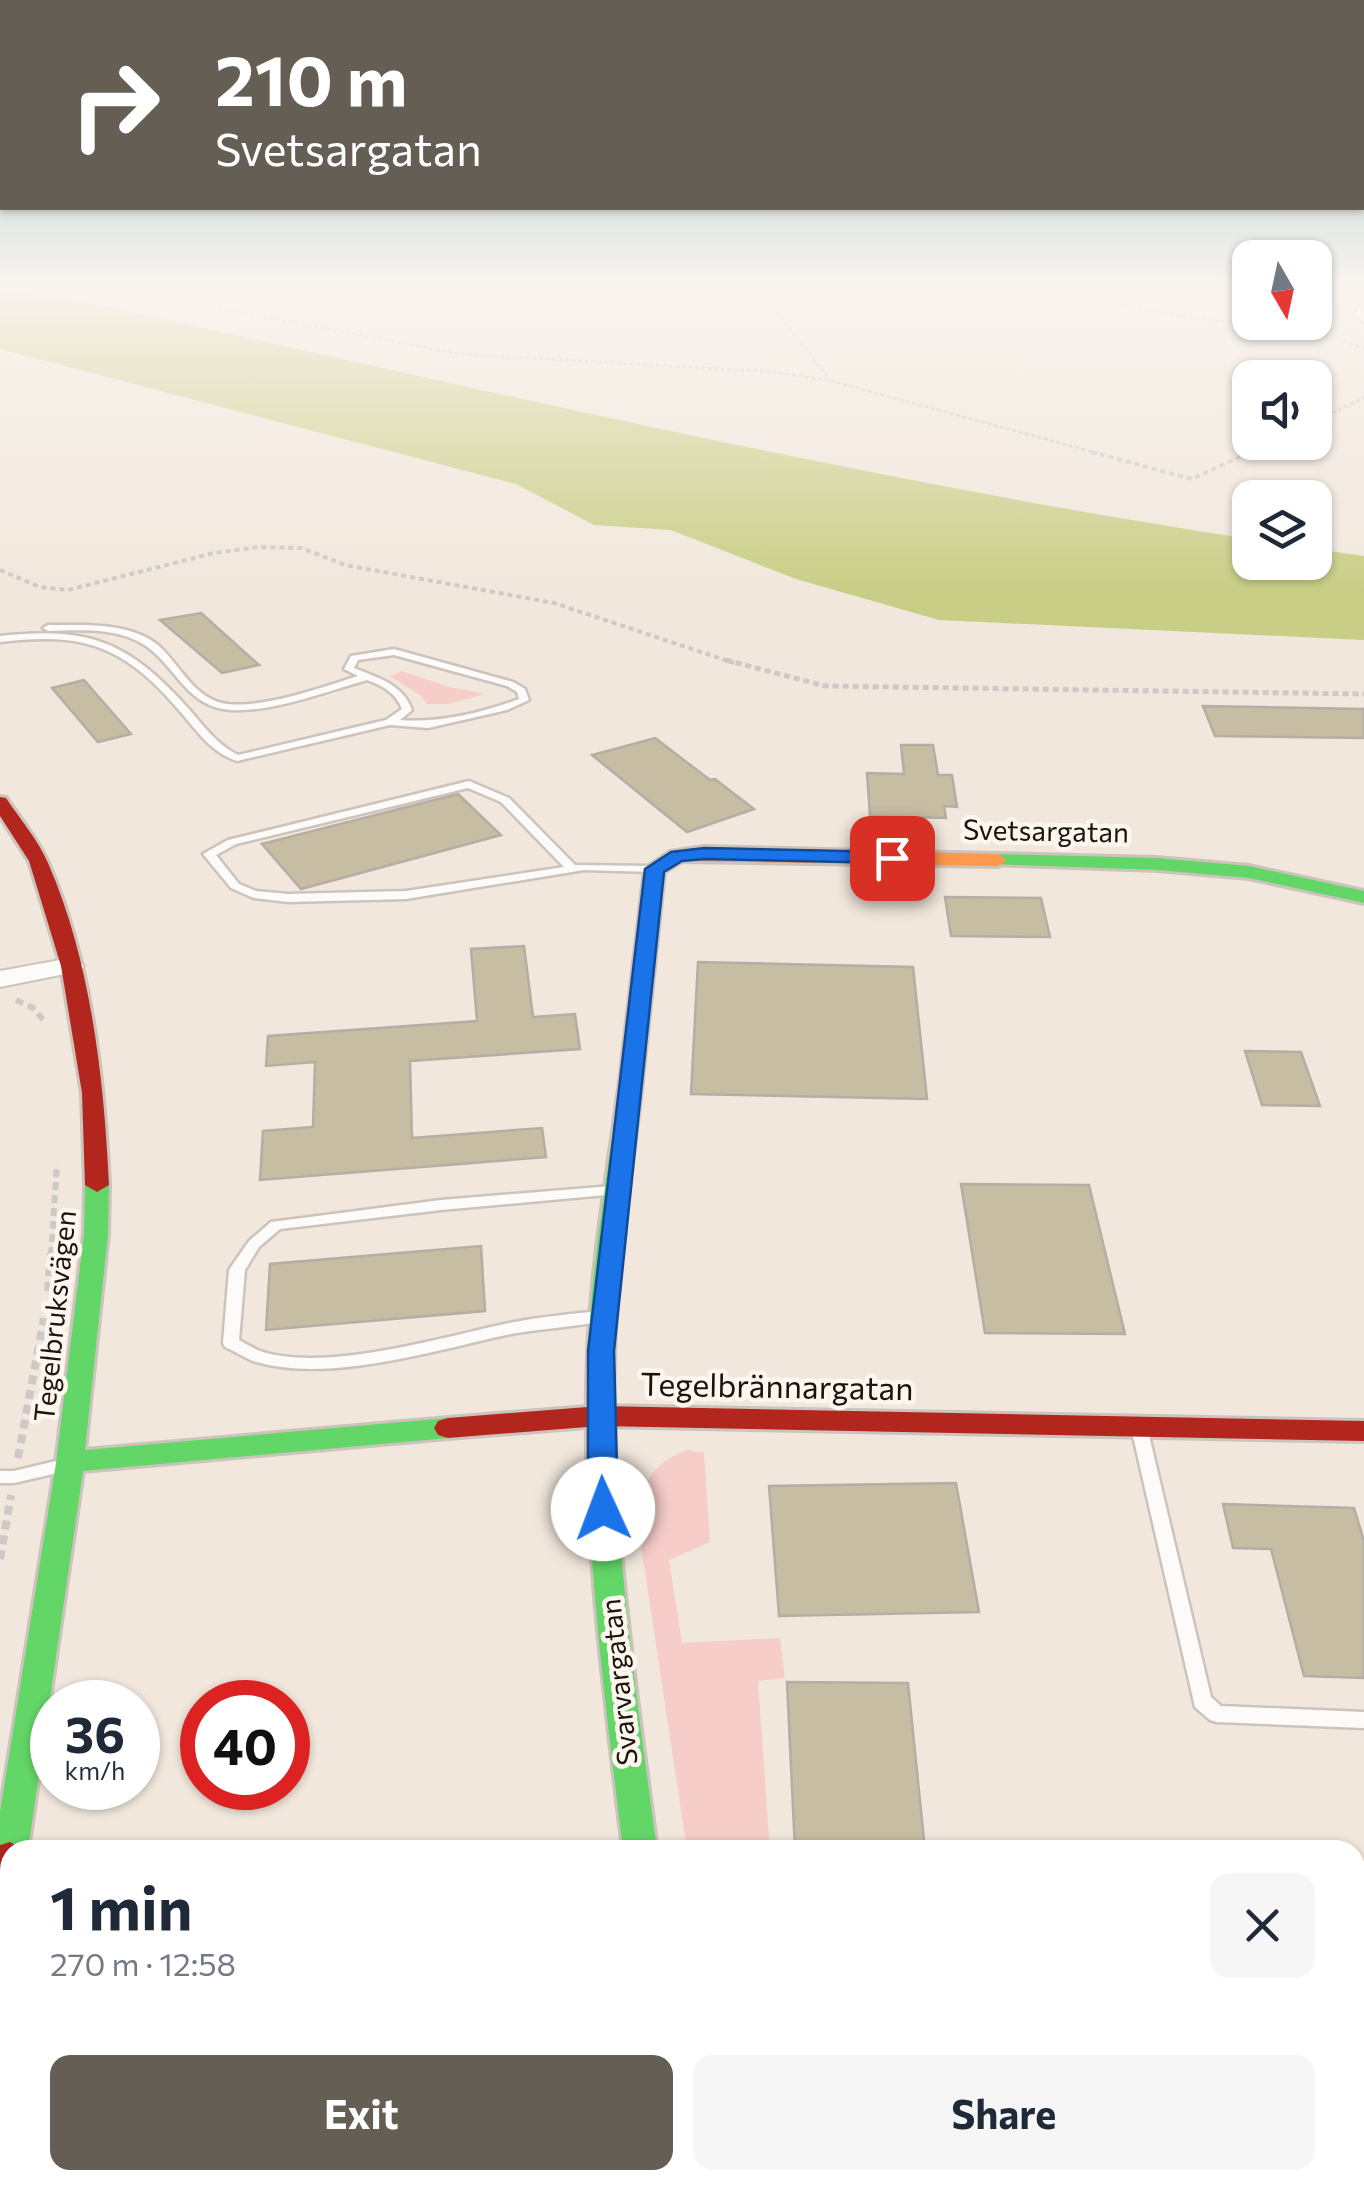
<!DOCTYPE html>
<meta charset="utf-8">
<style>
body{margin:0;font-family:Commissioner,sans-serif;background:#f6f6f7;color:#1f2937;height:100vh;display:flex;flex-direction:column;font-size:38px;white-space:nowrap}
*{box-sizing:border-box;margin:0}
p{font-size:32px;color:#747a83}
.icon{flex:none;width:55px;height:55px;fill:none;stroke:currentColor;stroke-width:2;stroke-linecap:round;stroke-linejoin:round}
.map{position:relative;flex:1;overflow:hidden}
.panel{position:absolute;left:0px;top:1840px;width:1365px;height:350px;display:flex;flex-direction:column;background:#fff;border-radius:30px 30px 0 0;box-shadow:0 2px 8px #0004}
.panel>*{flex:none}
.guide{position:absolute;left:0px;top:0px;width:1365px;height:210px;box-shadow:0 2px 8px #0004;background:#655e55;color:#fff;overflow:hidden}
.needle{width:65px;rotate:171deg}
.buttons{position:absolute;left:1232px;top:240px;display:grid;gap:20px}
.buttons a{display:grid;place-items:center;width:100px;height:100px;border-radius:20px;background:#fff;box-shadow:0 2px 8px #0004;font-size:50px}
.speed{position:absolute;left:30px;top:1680px;display:flex;gap:20px;font-size:50px;font-weight:700;text-align:center}
.speed>*{display:grid;place-content:center;width:130px;height:130px;border-radius:50%;background:#fff;box-shadow:0 2px 8px #0004;line-height:1}
.speed small{font-size:25px;font-weight:400}
.speed .limit{border:15px solid #d22;background:#fff;color:#111}
.pin{position:absolute;display:grid;place-items:center;width:85px;height:85px;color:#fff;margin:-42px;border-radius:20px;box-shadow:0 5px 15px #0006}
.me{position:absolute;width:110px;margin:-55px;rotate:358deg;stroke-linejoin:round;filter:drop-shadow(0 0 8px #0008)}
.turn{display:flex;align-items:center;gap:35px;height:210px;padding:0 50px;font-size:45px}
.turn .icon{width:130px;height:130px;stroke-width:2.5}
.turn b{display:block;font-size:70px;line-height:85px}
.round{display:grid;place-items:center;flex:none;width:105px;height:105px;border-radius:20px;background:#f6f6f7}
.head{display:flex;align-items:center;justify-content:space-between;height:170px;padding:0 50px}
h1{font-size:60px;font-weight:700;line-height:75px}
.action{display:flex;gap:20px;margin-top:auto;padding:20px 50px}
.action a{flex:1;height:115px;border-radius:20px;background:#655e55;color:#fff;font-size:40px;font-weight:700;line-height:115px;text-align:center}
.action a+a{background:#f6f6f7;color:#1f2937}
.map>svg:first-child{display:block}
.green{fill:#f6cdc8}
.water{fill:#c8ce85}
.building{fill:#c7bda3;stroke:#b4aea5;stroke-width:2.5}
.lines{fill:none;stroke-linecap:round;stroke-linejoin:round}
.lane-casing{stroke:#ccc4bc;stroke-width:5}
.street-casing{stroke:#ccc4bc;stroke-width:4}
.fast-casing{stroke:#ccc4bc;stroke-width:6}
.slow-casing{stroke:#ccc4bc;stroke-width:6}
.jam-casing{stroke:#ccc4bc;stroke-width:6}
.path-far4{stroke:#cec9c6;stroke-width:2.5;stroke-dasharray:4 2.5;stroke-linecap:butt}
.path-far3{stroke:#cec9c6;stroke-width:4;stroke-dasharray:5 4;stroke-linecap:butt}
.path-far2{stroke:#cec9c6;stroke-width:5;stroke-dasharray:6 4;stroke-linecap:butt}
.path-far1{stroke:#cec9c6;stroke-width:6;stroke-dasharray:8 5;stroke-linecap:butt}
.path{stroke:#cec9c6;stroke-width:8;stroke-dasharray:9 6;stroke-linecap:butt}
.lane{fill:#fdfbfa;fill-rule:evenodd}
.street{fill:#fdfbfa;fill-rule:evenodd}
.fast{fill:#63d668;fill-rule:evenodd}
.slow{fill:#ff974d;fill-rule:evenodd}
.jam{fill:#b3261e;fill-rule:evenodd}
.route{fill:#1a73e8;stroke:#114b97;stroke-width:2.5}
.labels{text-anchor:middle;stroke-width:9;stroke-linejoin:round;paint-order:stroke}
.street-label{font-size:28px;fill:#1a140d;stroke:#fdf6ee}
.near-street-label{font-size:32px;fill:#1a140d;stroke:#fdf6ee}
</style>
<div class="map">
<svg width="1364" height="2190" viewBox="0 0 1364 2190">
<rect width="100%" height="100%" fill="#f1e7dc"/>
<g class="green">
<path d="M 402,671 L 449,687 L 485,694 L 449,704 L 427,704 L 421,696 L 390,676 Z"/>
<path d="M 687,1450 L 704,1453 L 710,1542 L 669,1560 L 682,1643 L 780,1638 L 785,1678 L 758,1681 L 770,1850 L 687,1850 L 639,1532 C 643,1489 643,1467 687,1450 Z"/>
</g>
<path class="water" d="M 0,287 L 18,287 C 427,376 836,476 1250,539 L 1250,562 L 1315,562 L 1315,549 L 1364,556 L 1364,640 L 939,620 L 796,579 L 671,530 L 594,525 L 516,484 L 0,349 Z"/>
<g class="building">
<path d="M 201,613 L 259,665 L 222,673 L 160,620 Z"/>
<path d="M 84,680 L 131,734 L 98,742 L 52,688 Z"/>
<path d="M 1203,706 L 1364,709 L 1364,738 L 1215,736 Z"/>
<path d="M 655,738 L 710,780 L 715,779 L 754,809 L 687,832 L 592,755 Z"/>
<path d="M 901,745 L 933,745 L 938,775 L 952,775 L 957,807 L 944,806 L 946,818 L 870,816 L 867,773 L 904,774 Z"/>
<path d="M 458,794 L 501,835 L 301,889 L 262,844 Z"/>
<path d="M 945,897 L 1041,898 L 1050,937 L 951,936 Z"/>
<path d="M 524,946 L 533,1017 L 575,1014 L 580,1049 L 410,1061 L 412,1138 L 542,1128 L 546,1157 L 260,1180 L 263,1131 L 313,1127 L 315,1062 L 266,1066 L 268,1036 L 477,1021 L 471,949 Z"/>
<path d="M 698,962 L 913,967 L 927,1099 L 691,1094 Z"/>
<path d="M 1245,1051 L 1301,1052 L 1320,1106 L 1262,1105 Z"/>
<path d="M 961,1184 L 1089,1185 L 1125,1334 L 985,1333 Z"/>
<path d="M 481,1246 L 485,1311 L 266,1330 L 270,1264 Z"/>
<path d="M 956,1483 L 979,1612 L 779,1616 L 769,1486 Z"/>
<path d="M 1223,1504 L 1354,1508 L 1364,1541 L 1364,1678 L 1304,1676 L 1271,1549 L 1233,1548 Z"/>
<path d="M 787,1682 L 908,1683 L 925,1850 L 795,1850 Z"/>
</g>
<g class="lines">
<g class="lane-casing">
<g id="lane">
<path d="M 86,625 C 111,626 139,629 159,646 C 179,664 193,696 222,703 C 257,711 323,687 358,676 L 344,669 L 351,656 L 394,649 L 513,682 L 525,689 L 529,700 L 507,710 L 428,728 L 390,725 L 237,761 C 213,753 200,735 184,716 C 127,648 89,631 0,642 L 0,636 C 88,626 128,641 187,707 C 203,725 216,744 238,755 L 386,720 L 402,709 C 396,693 383,686 367,680 C 328,691 263,716 223,709 C 186,703 174,665 146,646 C 118,627 80,630 48,631 L 43,628 L 48,625 ZM 394,655 L 507,686 L 517,692 L 519,699 C 481,713 440,723 400,720 L 412,710 C 403,684 378,678 354,668 L 358,660 Z"/>
<path d="M 469,781 L 509,798 L 575,865 L 654,866 L 660,869 L 654,872 L 584,870 L 406,899 L 288,902 L 254,898 L 231,888 L 203,854 L 228,840 ZM 468,788 L 501,802 L 564,867 L 406,891 L 288,894 L 256,891 L 239,884 L 216,855 L 236,844 Z"/>
<path d="M 612,1186 L 617,1188 L 619,1191 L 617,1194 L 441,1210 L 280,1229 L 259,1247 L 245,1270 L 239,1340 C 246,1344 253,1348 260,1351 C 324,1373 443,1337 509,1323 C 539,1317 570,1314 600,1311 L 606,1312 L 608,1316 L 606,1320 C 573,1328 539,1328 506,1335 C 433,1351 326,1384 253,1361 C 244,1357 234,1351 225,1347 L 223,1343 L 229,1270 L 249,1241 L 271,1222 L 441,1200 Z"/>
<path d="M 1139,1421 L 1145,1423 L 1147,1427 L 1211,1697 L 1221,1706 L 1364,1712 L 1364,1728 L 1217,1722 L 1210,1720 L 1195,1707 L 1131,1427 L 1133,1423 Z"/>
<path d="M 60,1460 L 66,1461 L 69,1466 L 66,1471 L 14,1483 L 0,1483 L 0,1471 L 14,1471 Z"/>
<rect x="1355" y="1916" width="9" height="20"/>
<path d="M 1355,2161 L 1364,2161 L 1364,2185 L 1355,2185 L 1346,2180 L 1355,2180 Z"/>
<path d="M 1094,2180 L 1118,2180 L 1120,2190 L 1096,2190 Z"/>
</g>
</g>
<g class="street-casing">
<g id="street">
<path d="M 1364,302 L 1364,323 L 1353,314 Z"/>
<path d="M 71,958 L 84,966 L 80,971 L 0,987 L 0,971 Z"/>
<path d="M 666,2180 L 714,2180 L 717,2190 L 669,2190 Z"/>
</g>
</g>
<g class="fast-casing">
<g id="fast">
<path d="M 998,854 L 1157,858 L 1249,866 L 1364,891 L 1364,903 L 1249,878 L 1157,870 L 991,864 L 989,860 Z"/>
<path d="M 631,1074 L 642,1081 C 632,1171 617,1261 614,1352 C 610,1519 635,1685 657,1850 L 623,1850 C 603,1685 581,1518 588,1352 C 592,1261 608,1171 620,1081 Z"/>
<path d="M 97,1178 L 109,1185 L 108,1234 L 85,1450 L 448,1418 L 458,1421 L 462,1428 L 458,1435 L 448,1438 L 83,1471 L 28,1850 L 10,1850 L 10,1865 L 0,1861 L 0,1812 L 56,1463 L 84,1234 L 85,1185 Z"/>
</g>
</g>
<g class="slow-casing">
<path id="slow" d="M 704,847 L 998,854 L 1007,860 L 998,866 L 682,861 L 664,872 L 642,1081 L 639,1086 L 623,1086 L 620,1081 L 645,869 L 670,852 Z"/>
</g>
<g class="jam-casing">
<g id="jam">
<path d="M 0,797 L 6,798 C 20,819 38,840 48,863 C 91,961 104,1079 109,1185 L 97,1192 L 85,1185 L 82,1093 L 61,966 L 29,861 L 0,816 Z"/>
<path d="M 600,1406 L 1364,1421 L 1364,1441 L 600,1426 L 448,1438 L 438,1435 L 434,1428 L 438,1421 L 448,1418 Z"/>
<path d="M 10,1842 L 24,1850 L 10,1850 L 10,1934 L 0,1938 L 0,1845 Z"/>
</g>
</g>
<g class="path-far4">
<path d="M 110,287 L 459,354 L 774,372 L 831,381 L 1101,454"/>
<path d="M 756,287 L 830,380"/>
<path d="M 1016,287 L 1202,319 L 1311,329"/>
<path d="M 1302,322 L 1326,336 L 1364,348"/>
<path d="M 1315,421 L 1364,398"/>
<path d="M 1244,454 L 1270,442"/>
</g>
<g class="path-far3">
<path d="M 1091,452 L 1192,479 L 1250,452"/>
<path d="M 0,570 L 40,587 L 68,590 L 214,553 L 259,547 L 301,548 L 345,565 L 554,603 L 734,663"/>
</g>
<path class="path-far2" d="M 726,660 L 825,686 L 1364,694"/>
<g class="path-far1">
<path d="M 16,1000 L 33,1008 L 45,1022"/>
<path d="M 51,1255 L 57,1164"/>
</g>
<g class="path">
<path d="M 48,1291 L 51,1253"/>
<path d="M 18,1458 L 44,1318"/>
<path d="M 0,1559 L 11,1495"/>
</g>
<use href="#lane" class="lane"/>
<use href="#street" class="street"/>
<use href="#fast" class="fast"/>
<use href="#slow" class="slow"/>
<use href="#jam" class="jam"/>
</g>
<linearGradient id="sky" x2="0" y2="1"><stop stop-color="#9bbec0"/><stop offset="0.48" stop-color="#f9f4ef"/><stop offset="1" stop-color="#f9f4ef" stop-opacity="0"/></linearGradient>
<rect width="1364" height="593" fill="url(#sky)"/>
<path class="route" d="M 704,848 L 892,852 L 902,858 L 892,863 L 704,859 L 682,861 L 664,872 L 614,1351 L 618,1509 L 613,1517 L 603,1520 L 593,1517 L 588,1509 L 588,1351 L 645,869 L 671,852 Z"/>
<g class="labels">
<g class="street-label">
<text transform="translate(1046 831) rotate(1)" y="10">Svetsargatan</text>
<text transform="translate(55 1316) rotate(-84)" y="10">Tegelbruksvägen</text>
<text transform="translate(619 1682) rotate(-96)" y="10">Svarvargatan</text>
</g>
<g class="near-street-label">
<text transform="translate(777 1387) rotate(1)" y="11">Tegelbrännargatan</text>
</g>
</g>
</svg>
<div class="buttons">
<a><svg class="needle" viewBox="-14 -14 28 28"><path d="M0-13l5 13h-10z" fill="#e53935"/><path d="M0 13l5-13h-10z" fill="#747a83"/></svg></a>
<a><svg class="icon" aria-label="sound" viewBox="0 0 24 24"><path d="M4 9h4l5-4v14l-5-4H4zM17 9q2 3 0 6"/></svg></a>
<a><svg class="icon" aria-label="layers" viewBox="0 0 24 24"><path d="M12 4l9 5-9 5-9-5zM3 14l9 5 9-5"/></svg></a>
</div>
<div class="speed"><div>36<small>km/h</small></div><div class="limit">40</div></div>
<div class="pin" style="left:892px;top:858px;background:#d93025"><svg class="icon" aria-label="arrive" viewBox="0 0 24 24"><path d="M6 21V4h12l-3 4 3 4H6"/></svg></div>
<svg class="me" style="left:603px;top:1509px" viewBox="-20 -20 40 40"><circle r="19" fill="#fff"/><path d="M0-13L10 11 0 6-10 11z" fill="#1a73e8"/></svg>
<div class="guide">
<div class="turn"><svg class="icon" aria-label="right" viewBox="0 0 24 24"><path d="M7 20v-9h11M14 6l5 5-5 5"/></svg><div><b>210 m</b>Svetsargatan</div></div>
</div>
<section class="panel">
<div class="head"><div><h1>1 min</h1><p>270 m · 12:58</p></div><a class="round"><svg class="icon" aria-label="close" viewBox="0 0 24 24"><path d="M6 6l12 12M18 6L6 18"/></svg></a></div>
<div class="action"><a>Exit</a><a>Share</a></div>
</section>
</div>
